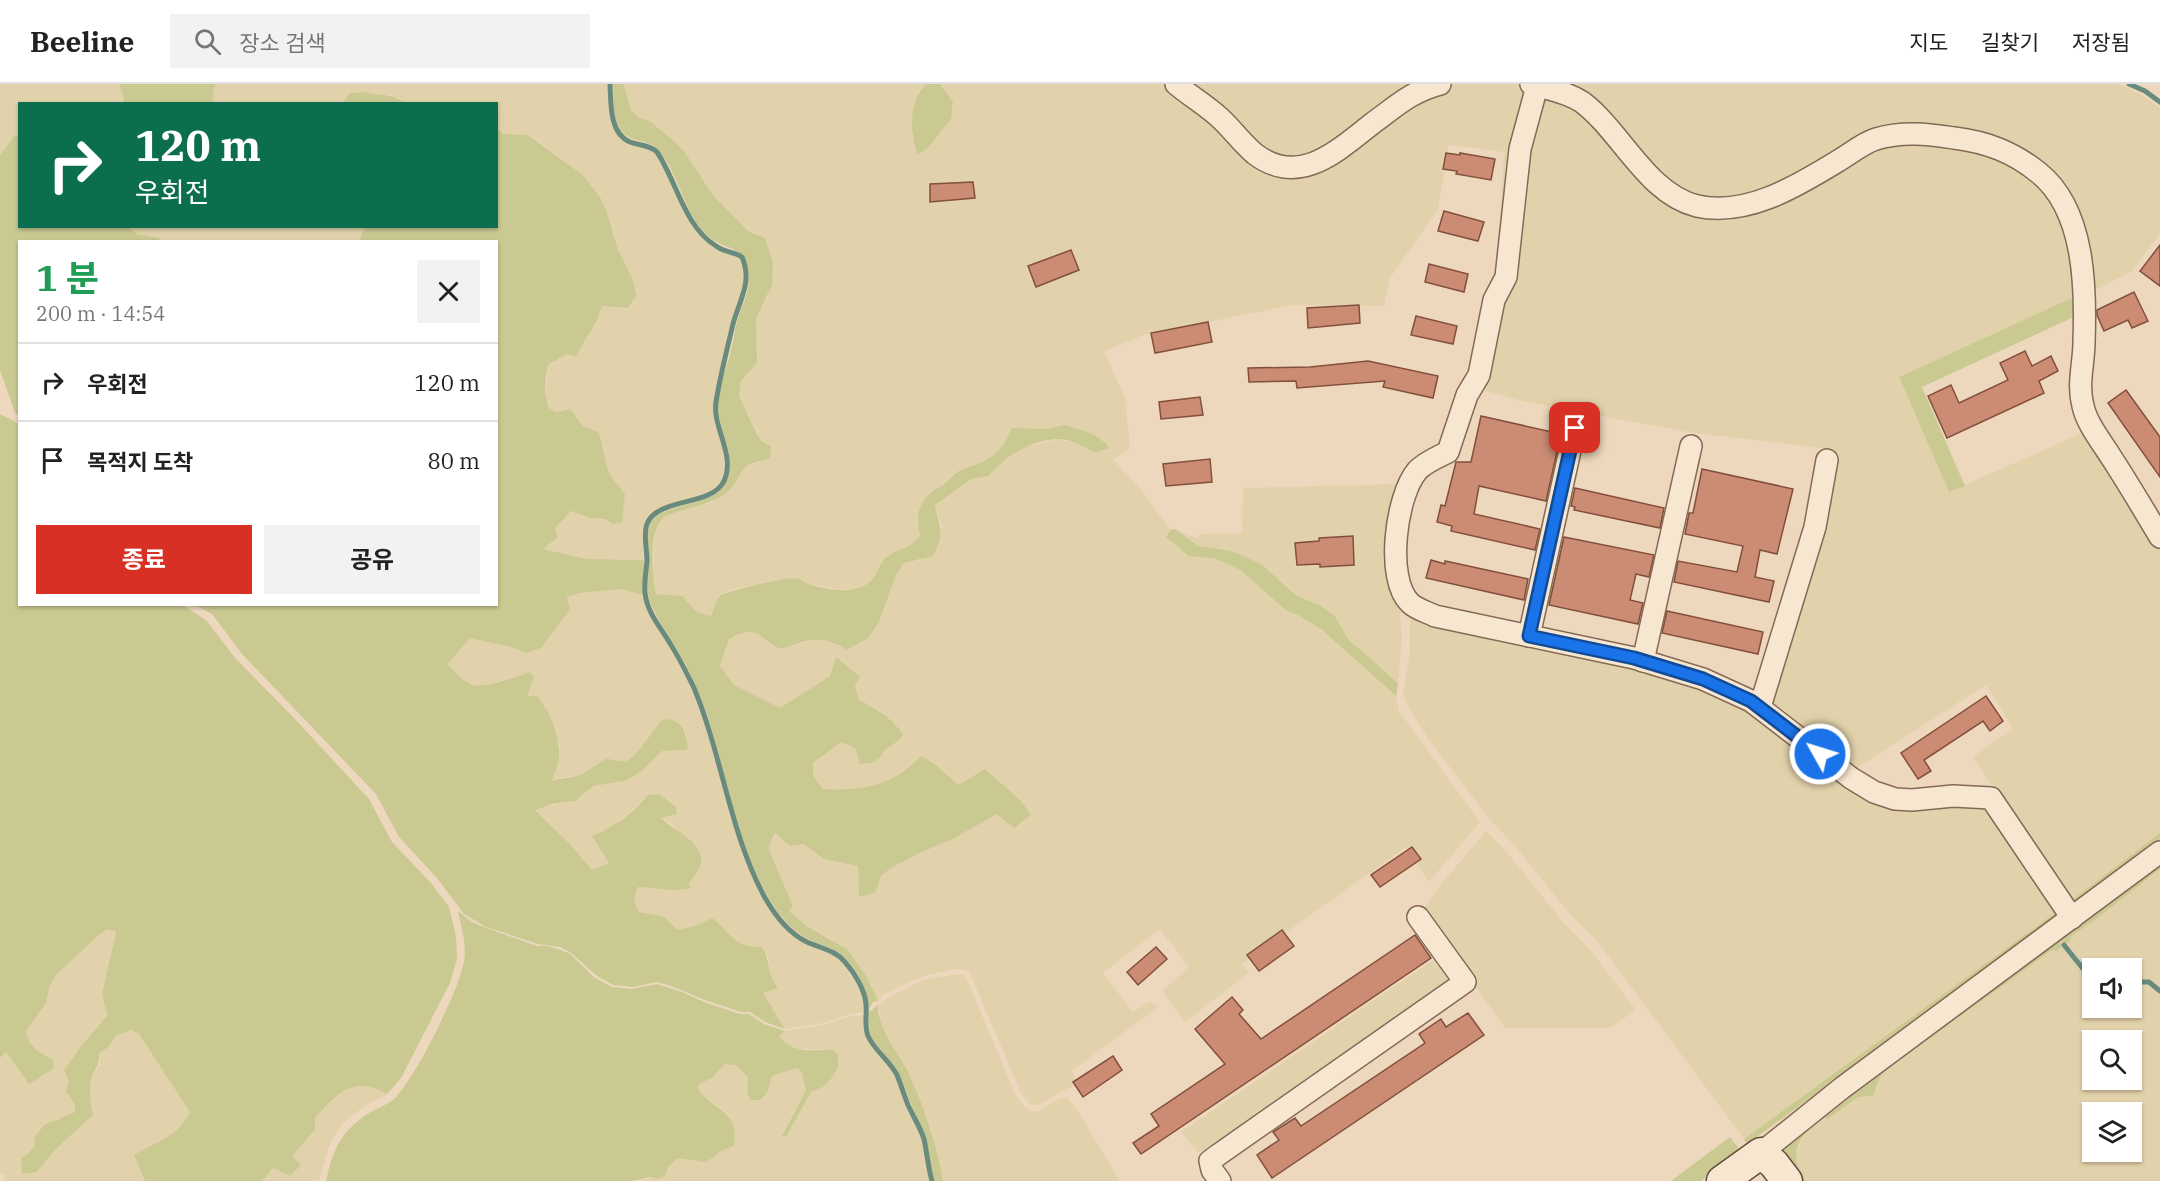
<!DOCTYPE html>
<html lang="ko">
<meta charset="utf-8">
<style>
body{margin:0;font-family:"IBM Plex Serif","Noto Sans KR",serif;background:#f2f2f2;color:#222;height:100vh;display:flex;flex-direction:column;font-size:22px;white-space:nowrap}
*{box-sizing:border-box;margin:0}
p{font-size:20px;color:#767676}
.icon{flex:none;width:33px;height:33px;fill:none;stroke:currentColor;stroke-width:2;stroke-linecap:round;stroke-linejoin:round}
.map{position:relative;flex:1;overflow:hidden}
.sheet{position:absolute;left:18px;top:156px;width:480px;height:366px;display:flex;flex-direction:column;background:#fff;border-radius:0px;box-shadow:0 2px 4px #0004}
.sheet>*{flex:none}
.top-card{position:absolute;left:18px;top:18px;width:480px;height:126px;border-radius:0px;box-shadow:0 2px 4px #0004;background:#0b6e4f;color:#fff;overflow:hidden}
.fabs{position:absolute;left:2082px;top:874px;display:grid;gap:12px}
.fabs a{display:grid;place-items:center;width:60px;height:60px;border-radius:0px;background:#fff;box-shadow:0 2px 4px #0004;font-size:30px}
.pin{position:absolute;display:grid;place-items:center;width:51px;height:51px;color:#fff;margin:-26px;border-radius:12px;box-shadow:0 3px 9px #0006}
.me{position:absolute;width:66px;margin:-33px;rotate:309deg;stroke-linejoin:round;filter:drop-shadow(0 0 4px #0008)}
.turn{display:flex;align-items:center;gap:21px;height:126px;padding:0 18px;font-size:27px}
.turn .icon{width:78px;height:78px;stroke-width:2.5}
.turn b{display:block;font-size:42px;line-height:51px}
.round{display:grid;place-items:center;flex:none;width:63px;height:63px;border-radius:0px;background:#f2f2f2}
.overview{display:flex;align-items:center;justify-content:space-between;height:102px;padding:0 18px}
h1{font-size:36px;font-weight:700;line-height:45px;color:#1e9e55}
.action{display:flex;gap:12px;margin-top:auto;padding:12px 18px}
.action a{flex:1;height:69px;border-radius:0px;background:#d93025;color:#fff;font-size:24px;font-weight:700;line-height:69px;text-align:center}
.action a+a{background:#f2f2f2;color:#222}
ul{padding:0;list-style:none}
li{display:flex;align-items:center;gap:18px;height:78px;padding:0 18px;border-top:2px solid #e0e0e0}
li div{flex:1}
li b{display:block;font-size:22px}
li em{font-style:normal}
header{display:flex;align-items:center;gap:36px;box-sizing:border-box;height:84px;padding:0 30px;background:#fff;border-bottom:2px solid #e0e0e0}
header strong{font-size:28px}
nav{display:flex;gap:33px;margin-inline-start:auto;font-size:21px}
.search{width:420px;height:54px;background:#f2f2f2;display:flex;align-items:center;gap:15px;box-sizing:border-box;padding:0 21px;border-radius:0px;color:#767676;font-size:22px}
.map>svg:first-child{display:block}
.farmland{fill:#e2d2ab;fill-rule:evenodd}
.green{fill:#cac992}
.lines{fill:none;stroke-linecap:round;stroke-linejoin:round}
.stream{stroke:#698b7e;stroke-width:5}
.building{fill:#cb8c73;stroke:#834f3d;stroke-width:1.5}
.street-casing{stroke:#846957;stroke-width:24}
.secondary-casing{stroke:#664a3a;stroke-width:33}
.street{stroke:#f8e7d0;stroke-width:21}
.secondary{stroke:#f8e7d0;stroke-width:30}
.route-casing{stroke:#114b97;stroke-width:15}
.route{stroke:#1a73e8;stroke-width:10}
</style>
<header>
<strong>Beeline</strong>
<div class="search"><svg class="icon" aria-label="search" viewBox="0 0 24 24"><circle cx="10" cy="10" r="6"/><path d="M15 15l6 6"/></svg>장소 검색</div>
<nav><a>지도</a><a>길찾기</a><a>저장됨</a></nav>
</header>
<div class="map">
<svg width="2160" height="1097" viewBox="0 0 2160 1097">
<rect width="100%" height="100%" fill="#edd8bd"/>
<g class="farmland">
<path d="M 0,0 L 119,0 L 123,11 L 124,19 L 20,20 L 19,54 L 15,51 L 0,71 Z"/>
<path d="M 217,0 L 608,0 L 612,41 L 618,51 L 625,58 L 645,63 L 655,70 L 673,101 L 691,140 L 701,152 L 714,164 L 732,170 L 740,175 L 743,179 L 743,208 L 731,238 L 713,323 L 723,365 L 724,386 L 721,399 L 707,409 L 658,426 L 650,432 L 645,440 L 643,452 L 644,476 L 587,475 L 542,465 L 558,453 L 555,444 L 571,427 L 590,434 L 605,435 L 613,440 L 622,428 L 625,410 L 608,389 L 604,374 L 603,360 L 583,342 L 570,325 L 556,328 L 549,324 L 545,316 L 548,282 L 567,270 L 597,236 L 602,222 L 628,224 L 624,179 L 600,113 L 583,91 L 538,57 L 528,51 L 503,50 L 497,45 L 496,20 L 404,19 L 399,14 L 389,11 L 378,12 L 366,8 L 350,9 L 342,19 L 213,20 L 213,8 Z"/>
<path d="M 624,0 L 926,0 L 919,7 L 913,22 L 912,55 L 941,46 L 951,35 L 953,18 L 940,0 L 1171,0 L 1283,87 L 1424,7 L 1453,0 L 1521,0 L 1534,4 L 1497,187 L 1504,68 L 1449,61 L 1438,125 L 1390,194 L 1384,222 L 1293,221 L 1146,250 L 1104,267 L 1125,314 L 1130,364 L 1113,376 L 1141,405 L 1170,446 L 1166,453 L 1189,472 L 1216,475 L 1240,486 L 1287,527 L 1298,531 L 1321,545 L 1396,612 L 1399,627 L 1480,738 L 1429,798 L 1406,763 L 1242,880 L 1249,889 L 1185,938 L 1162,907 L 1189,883 L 1160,845 L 1103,889 L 1133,928 L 1150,917 L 1158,923 L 1071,987 L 1078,999 L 1038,1021 L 1030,1020 L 1021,1009 L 969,887 L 956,885 L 924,892 L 884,910 L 878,917 L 857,879 L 828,853 L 808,843 L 789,827 L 768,764 L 776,749 L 804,760 L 824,775 L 858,782 L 859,813 L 874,809 L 881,792 L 891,784 L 922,768 L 951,756 L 997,730 L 1031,731 L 960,701 L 948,694 L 929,675 L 921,672 L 912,681 L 878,702 L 852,706 L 823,705 L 813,692 L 813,679 L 841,658 L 855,664 L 860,679 L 900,655 L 881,627 L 859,616 L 855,601 L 836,573 L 830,592 L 780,625 L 734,601 L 720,582 L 729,555 L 744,547 L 752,547 L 781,565 L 821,554 L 847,566 L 868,554 L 879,538 L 896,491 L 904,479 L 921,476 L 942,443 L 935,421 L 971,395 L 989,392 L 994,385 L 1025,363 L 1058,355 L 1074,359 L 1096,369 L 1109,364 L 1065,341 L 1046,345 L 1012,344 L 1002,363 L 991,373 L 976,382 L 953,390 L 942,401 L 931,407 L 922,419 L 919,428 L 916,438 L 920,451 L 914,461 L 900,466 L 881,478 L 878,490 L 870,498 L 856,505 L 837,505 L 808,500 L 796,494 L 769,498 L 730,506 L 718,513 L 711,532 L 701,530 L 691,523 L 683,512 L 656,510 L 653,495 L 654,460 L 658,439 L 664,432 L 689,423 L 710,419 L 727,409 L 747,381 L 761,378 L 762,358 L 739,312 L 741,297 L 748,291 L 757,266 L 755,256 L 756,235 L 768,212 L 756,149 L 748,147 L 712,110 L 684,67 L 675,58 L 651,38 L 638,33 L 631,26 Z"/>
<path d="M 1183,0 L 1421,0 L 1309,77 L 1271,74 Z"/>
<path d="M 1548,0 L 2119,0 L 2142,11 L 2160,24 L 2160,149 L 2132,187 L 2090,209 L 2049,91 L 1921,44 L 1730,119 L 1681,111 Z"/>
<path d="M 1540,5 L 1560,9 L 1644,90 L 1723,129 L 1877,59 L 1920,52 L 2023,81 L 2067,135 L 2078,211 L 1899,293 L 1949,408 L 2089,346 L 2160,463 L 2160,749 L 2068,819 L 1973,673 L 2013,644 L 1986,601 L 1855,685 L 1770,616 L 1822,443 L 1832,365 L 1693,349 L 1526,318 L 1475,304 Z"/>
<path d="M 128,143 L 128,142 L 365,143 L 359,158 L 159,157 L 159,154 L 137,150 Z"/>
<path d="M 1399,400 L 1399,513 L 1402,553 L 1398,599 L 1348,555 L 1335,532 L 1319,521 L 1297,512 L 1280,496 L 1232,467 L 1198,462 L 1175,445 L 1198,455 L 1200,450 L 1242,449 L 1243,404 Z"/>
<path d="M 621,505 L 643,511 L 655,540 L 669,561 L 690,602 L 703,634 L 731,733 L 762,811 L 779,838 L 797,855 L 834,871 L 843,879 L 860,907 L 864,918 L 864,928 L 847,931 L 823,939 L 785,945 L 763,909 L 777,904 L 770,895 L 768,872 L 737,859 L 730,851 L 698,841 L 678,846 L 663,832 L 639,828 L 635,820 L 635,809 L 638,803 L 656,803 L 679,807 L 690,804 L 689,799 L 697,790 L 676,743 L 660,733 L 669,733 L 677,730 L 676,723 L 648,711 L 641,720 L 619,736 L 612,744 L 593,752 L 609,779 L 592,786 L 570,760 L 535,725 L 575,717 L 593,702 L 642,687 L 662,667 L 671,666 L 687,652 L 683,643 L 673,635 L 656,642 L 634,673 L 624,677 L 597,680 L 588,687 L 575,692 L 563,693 L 551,697 L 558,678 L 560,661 L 542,618 L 527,612 L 528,589 L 519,593 L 476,603 L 465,597 L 448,580 L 470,554 L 515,564 L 526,569 L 541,564 L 569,526 L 567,513 L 580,509 Z"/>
<path d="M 1410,527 L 1643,582 L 1739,616 L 1847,697 L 1988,721 L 2059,826 L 1744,1055 L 1595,854 L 1572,833 L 1515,762 L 1492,738 L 1429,656 L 1408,623 L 1403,610 L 1410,566 Z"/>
<path d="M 1486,747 L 1507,768 L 1564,839 L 1589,864 L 1636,926 L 1610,944 L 1505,944 L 1422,827 L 1442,799 Z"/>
<path d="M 2160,785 L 2160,905 L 2150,897 L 2132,896 L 2132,885 L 2092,885 L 2092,894 L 2065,860 L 2071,856 L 2070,852 L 2099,833 Z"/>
<path d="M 108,845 L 116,846 L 102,909 L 107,932 L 82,961 L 69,997 L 66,1008 L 75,1020 L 75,1028 L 68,1032 L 56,1035 L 28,1070 L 37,1088 L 56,1065 L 93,1031 L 90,1008 L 92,994 L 100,979 L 99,969 L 107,964 L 117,951 L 131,946 L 139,950 L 191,1028 L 181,1044 L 169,1053 L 134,1071 L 145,1097 L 4,1097 L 4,1090 L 0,1089 L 0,974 L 6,968 L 52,976 L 34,965 L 27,957 L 25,947 L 46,919 L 50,901 L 56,891 L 101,849 Z"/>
<path d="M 2062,862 L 2092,900 L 2092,924 L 2132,924 L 2132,900 L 2148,900 L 2160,910 L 2160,1097 L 1805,1097 L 1796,1080 L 1796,1072 L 1803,1051 L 1811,1041 L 1823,1033 L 1829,1035 L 1858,1013 L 1873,1012 L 1880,993 L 1886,986 L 2018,890 L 2053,866 L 2057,867 ZM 2092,957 L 2132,957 L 2132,996 L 2092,996 ZM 2092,1029 L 2132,1029 L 2132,1068 L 2092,1068 Z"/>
<path d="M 1433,876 L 1450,898 L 1199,1069 L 1181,1048 Z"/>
<path d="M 958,890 L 965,891 L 1016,1012 L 1027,1025 L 1032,1028 L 1039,1027 L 1056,1016 L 1067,1013 L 1079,1029 L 1120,1097 L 943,1097 L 933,1050 L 911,994 L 882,944 L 878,921 L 887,914 L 913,901 L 926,895 Z"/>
<path d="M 864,931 L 864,944 L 867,953 L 894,990 L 921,1054 L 930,1097 L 631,1097 L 665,1092 L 668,1083 L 678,1074 L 713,1074 L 719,1068 L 729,1031 L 702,1010 L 697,1003 L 701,999 L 712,994 L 725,980 L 734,981 L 748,993 L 747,1008 L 770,997 L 772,992 L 797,984 L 803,988 L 806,1006 L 782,1051 L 786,1053 L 811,1008 L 823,1003 L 831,965 L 799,965 L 784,960 L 779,952 L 785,947 L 823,941 L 847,933 Z"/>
<path d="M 365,1001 L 387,1010 L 365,1022 L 342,1039 L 329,1062 L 319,1097 L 262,1097 L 273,1084 L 301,1081 L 291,1072 L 315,1046 L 315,1034 L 340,1009 L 352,1003 Z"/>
</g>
<g class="green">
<path d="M 119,0 L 216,0 L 213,8 L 213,19 L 124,20 L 123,11 Z"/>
<path d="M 613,0 L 624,0 L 631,26 L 638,33 L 651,38 L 675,58 L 684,67 L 712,110 L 748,147 L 765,154 L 773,179 L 772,201 L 756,235 L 757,279 L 741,297 L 739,312 L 756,348 L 762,358 L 771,362 L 770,374 C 763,377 755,378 748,381 C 741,385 735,405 722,412 C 705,422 684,424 666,432 C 648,440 652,494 656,510 L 683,512 C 691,523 697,530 711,532 C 714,526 715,516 720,512 C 726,507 787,493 795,494 C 800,494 804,498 808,500 C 820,504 845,509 858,504 C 882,496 874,483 887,473 C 901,462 910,467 920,451 C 915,435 918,420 931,408 C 934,405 939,404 943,401 C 949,396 953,390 961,386 C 971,382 981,380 990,373 C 1002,366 1006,356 1012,344 L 1046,345 L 1065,341 L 1093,350 L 1107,360 L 1109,364 L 1096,369 C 1084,364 1070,354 1057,355 C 1032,356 1004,373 989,392 L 971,395 L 935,421 C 940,447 945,447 933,472 L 904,479 L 896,491 L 879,538 L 868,554 L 847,566 C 817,549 812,556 781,565 C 757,554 758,539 729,555 L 720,582 L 734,601 L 780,624 L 830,592 L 836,573 L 860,593 L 855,601 L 859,616 C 877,625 890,633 903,650 C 897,662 886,660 880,674 L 871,679 L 860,680 L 855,664 L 841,658 L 813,679 L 813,692 L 823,705 C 863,707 892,702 921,672 C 936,678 946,692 959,701 L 985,685 L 1021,717 L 1031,731 L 1014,744 L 997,730 L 951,756 L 922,768 L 891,784 L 881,792 L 875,809 L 859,813 L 858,782 L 824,775 L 804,760 L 790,762 L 775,749 L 768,764 L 793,822 L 789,827 L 808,843 L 847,865 L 866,892 L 878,917 L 873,918 L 869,925 C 868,906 855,879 838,868 C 830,863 821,861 812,857 C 797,850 785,838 775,824 C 752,789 737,740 725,700 C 719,677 715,652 707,630 C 698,606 687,581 673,559 C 664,544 655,532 649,515 C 645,503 649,489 649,476 C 649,466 646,453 649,443 C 657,416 718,425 727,396 C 737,368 716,343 718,319 C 720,302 725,287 730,271 C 733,260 734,248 737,238 C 741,223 749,211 749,195 C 748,157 724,170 703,147 C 682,124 679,88 657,65 C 645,53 630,61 620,44 C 612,32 614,14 613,0 Z"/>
<path d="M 926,0 L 940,0 L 953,18 L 951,35 L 927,65 L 917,70 C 910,46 908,19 926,0 Z"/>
<path d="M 366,8 C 379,13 393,8 404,19 L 342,19 L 350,9 Z"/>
<path d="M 497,45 L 503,50 L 528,51 L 583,91 L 600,113 L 606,126 L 618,165 L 633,196 L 636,212 L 628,224 L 602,222 L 597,236 L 576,272 L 567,270 L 548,281 C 545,295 543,311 549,324 L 556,328 L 570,325 L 583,342 L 598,348 C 604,361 603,373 608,386 C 611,394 620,403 625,410 L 622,438 L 613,440 L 605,435 L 590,434 L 571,427 L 555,444 L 558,453 L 543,465 L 587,475 L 644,476 L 643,511 L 621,505 L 580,509 L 567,513 L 570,525 L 541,564 L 526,569 L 515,564 L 470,554 L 448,580 C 455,588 463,597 473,601 C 482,604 519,593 529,588 L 534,593 L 527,612 L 536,612 C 550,624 563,660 558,679 C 557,685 553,691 552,697 C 560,694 568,694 576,692 C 587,689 596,680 606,675 C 611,675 619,678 625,677 C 637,675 652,645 663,635 C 684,635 686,648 688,666 L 662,667 L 642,687 L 624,697 L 593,702 L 575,717 L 553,720 L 535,726 L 570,760 L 592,786 L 609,779 L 592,752 C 611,745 636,727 648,711 L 659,710 L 676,723 L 677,730 L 661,734 C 682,753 721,765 689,799 L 690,804 C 674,809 656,803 638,803 C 633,812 634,819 639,828 L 663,832 L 678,846 L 698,841 L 712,834 C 732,849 733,864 762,863 C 771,877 766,889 778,904 L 763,909 L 785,945 L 765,938 L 750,928 L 741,928 L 705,916 L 671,902 L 657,898 L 632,903 L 613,901 L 597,892 L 570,868 L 560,863 L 538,860 L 486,843 L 464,830 L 437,794 L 399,753 L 376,710 L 242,570 L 212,530 L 195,521 L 496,520 L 496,158 L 359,157 L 365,143 L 496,142 Z"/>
<path d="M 15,51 L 20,54 L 20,142 L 128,143 L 137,150 L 160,154 L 159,158 L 20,158 L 19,332 L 15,329 L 0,286 L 0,71 Z"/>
<path d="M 2078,211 L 2078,231 L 1922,303 L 1965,402 L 1949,408 L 1899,293 Z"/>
<path d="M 0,330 L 19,340 L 20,520 L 182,521 L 206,536 L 236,575 L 295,635 L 369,715 L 392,758 L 431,799 L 449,823 L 456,852 L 457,875 L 450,899 L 401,994 L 387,1010 C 352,991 339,1008 315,1034 L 315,1046 L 292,1072 L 301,1081 L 290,1092 L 273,1084 L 262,1097 L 145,1097 L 134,1071 C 159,1056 175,1055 190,1028 L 139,950 L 131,946 L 117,951 L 107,964 L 99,969 C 100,984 93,985 91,997 C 89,1008 91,1020 93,1031 L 56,1065 L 37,1088 L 22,1090 L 21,1074 L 28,1070 L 35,1061 L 34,1054 L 44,1041 L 75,1028 L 75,1020 L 66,1008 L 69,997 L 64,986 L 82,961 L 107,932 L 102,910 L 116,847 L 108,845 L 101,849 L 56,891 L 50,901 L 46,919 L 26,947 C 28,963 39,968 53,976 L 54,984 L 29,1000 L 6,968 L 0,974 Z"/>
<path d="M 1175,445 L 1198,462 L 1232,467 L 1261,480 L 1297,512 L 1319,521 L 1335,532 L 1348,555 L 1398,599 L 1396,612 L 1321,545 L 1298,531 L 1287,527 L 1240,486 L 1216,475 L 1189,472 L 1166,453 L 1170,446 Z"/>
<path d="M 2160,749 L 2160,756 L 2070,824 L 2068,819 Z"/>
<path d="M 2160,773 L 2160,785 L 2099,833 L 2071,852 L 2071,856 L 2065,860 L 2061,857 L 2062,862 L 2057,867 L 2052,866 L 1886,986 L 1880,993 L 1873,1012 L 1858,1013 L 1828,1035 L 1823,1033 C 1799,1050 1787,1070 1805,1097 L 1792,1097 L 1776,1064 Z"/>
<path d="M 2059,826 L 2062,831 L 1747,1060 L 1744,1055 Z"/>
<path d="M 458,827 L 472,838 L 486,844 L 537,862 L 548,862 L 569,869 L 595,894 L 612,903 L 632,905 L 657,900 L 682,908 L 704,918 L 740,930 L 749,930 L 764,940 L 785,947 L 779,952 C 790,969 813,967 831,965 L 838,971 L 838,983 L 831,995 L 823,1003 L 811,1008 L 786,1053 L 782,1052 L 806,1006 L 802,988 L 797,984 L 772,992 L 767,1009 L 760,1016 L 751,1016 L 747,1009 L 748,993 L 735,981 L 725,980 L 712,994 L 701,999 L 697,1003 C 713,1028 740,1025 734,1062 L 719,1068 L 713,1074 L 704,1078 L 678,1074 L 668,1083 L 665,1092 L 658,1095 L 651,1093 L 631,1097 L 326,1097 C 333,1065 341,1047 369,1029 C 376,1025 386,1021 393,1016 C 414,997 460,905 464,877 C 467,861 461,842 458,827 Z"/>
<path d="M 878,921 C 878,948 899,968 910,992 C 925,1026 937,1060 943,1097 L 934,1097 L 925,1053 L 897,987 L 870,951 L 868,929 Z"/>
<path d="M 1730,1053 L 1740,1066 L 1701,1097 L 1671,1097 Z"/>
</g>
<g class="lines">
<g class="stream">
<path d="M 610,0 C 611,19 609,49 630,58 C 640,62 648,60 657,68 C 677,98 684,142 716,162 C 724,168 734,168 742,173 C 753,198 739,217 733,240 C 727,266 720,292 716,318 C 712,343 736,371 724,397 C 712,423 657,413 647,440 C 643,451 647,465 647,477 C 646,488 644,499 645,509 C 647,529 662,545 671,561 C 680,575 687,590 694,604 C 722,671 729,746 764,812 C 774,830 788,849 807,858 C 820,864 835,866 845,878 C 854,888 865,906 866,920 C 867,931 864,942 868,952 C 875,967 890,977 897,991 C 901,1001 904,1011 908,1021 C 913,1032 920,1043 924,1055 C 927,1069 928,1083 932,1097"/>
<path d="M 2129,0 L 2145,7 L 2160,18"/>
<path d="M 2064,861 L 2092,896"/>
<path d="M 2132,898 L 2149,898 L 2160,907"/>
</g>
</g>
<g class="building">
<path d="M 1446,69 L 1460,71 L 1460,69 L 1495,75 L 1491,96 L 1456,90 L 1457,87 L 1443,85 Z"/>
<path d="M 973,98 L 975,114 L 930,118 L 930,100 Z"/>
<path d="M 1444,127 L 1484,138 L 1478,157 L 1438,147 Z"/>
<path d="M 2160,161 L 2160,202 L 2140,187 Z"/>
<path d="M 1071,166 L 1079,186 L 1036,203 L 1028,182 Z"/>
<path d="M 1429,180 L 1468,190 L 1464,208 L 1425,198 Z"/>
<path d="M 2134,208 L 2148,237 L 2132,244 L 2128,236 L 2104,247 L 2097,231 L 2097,226 Z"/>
<path d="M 1359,221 L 1360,239 L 1308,244 L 1307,224 Z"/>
<path d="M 1416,232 L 1457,242 L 1453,260 L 1411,251 Z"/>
<path d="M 1208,238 L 1212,258 L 1155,269 L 1151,249 Z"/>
<path d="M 2025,267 L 2032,282 L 2051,272 L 2058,287 L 2039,297 L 2044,309 L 1947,354 L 1928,312 L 1951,301 L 1959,319 L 2008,296 L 2000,279 Z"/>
<path d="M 1368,277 L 1438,292 L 1433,314 L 1383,303 L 1385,297 L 1297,304 L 1296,297 L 1249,298 L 1248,284 L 1310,283 Z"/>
<path d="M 2126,306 L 2160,353 L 2160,393 L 2108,319 Z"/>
<path d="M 1200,313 L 1203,331 L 1161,335 L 1159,318 Z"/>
<path d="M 1481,332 L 1561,350 L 1546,417 L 1479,402 L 1474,430 L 1540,445 L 1535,466 L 1451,447 L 1452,442 L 1437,438 L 1441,421 L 1445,422 L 1456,378 L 1471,378 Z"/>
<path d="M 1210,375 L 1212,398 L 1166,402 L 1163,380 Z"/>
<path d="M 1702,385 L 1793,405 L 1777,470 L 1760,466 L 1755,493 L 1774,497 L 1769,518 L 1674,498 L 1678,477 L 1737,488 L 1743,462 L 1685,450 L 1689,429 L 1693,429 Z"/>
<path d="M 1575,404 L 1664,424 L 1660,444 L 1574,426 L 1575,423 L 1571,422 Z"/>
<path d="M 1353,452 L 1354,481 L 1320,483 L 1320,480 L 1297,481 L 1295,459 L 1319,457 L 1319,454 Z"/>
<path d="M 1564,453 L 1654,471 L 1649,493 L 1636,490 L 1630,516 L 1643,519 L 1638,540 L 1549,521 Z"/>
<path d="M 1431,476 L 1445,480 L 1445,477 L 1528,495 L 1524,516 L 1426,494 Z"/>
<path d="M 1667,527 L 1763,548 L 1758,570 L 1662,549 Z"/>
<path d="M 1986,612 L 2003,637 L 1990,647 L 1983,637 L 1924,676 L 1931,687 L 1918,695 L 1901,669 Z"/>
<path d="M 1412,763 L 1421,775 L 1380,803 L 1371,791 Z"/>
<path d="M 1282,846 L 1294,862 L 1259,887 L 1247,871 Z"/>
<path d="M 1415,851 L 1431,874 L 1141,1070 L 1133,1059 L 1159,1042 L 1151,1030 L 1225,980 L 1195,945 L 1232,913 L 1243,926 L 1239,930 L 1261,955 Z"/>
<path d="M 1156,863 L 1167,875 L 1138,901 L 1127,888 Z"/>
<path d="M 1468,929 L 1484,951 L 1272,1094 L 1257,1071 L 1279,1056 L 1273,1048 L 1295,1034 L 1301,1042 L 1425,959 L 1419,950 L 1441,935 L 1446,943 Z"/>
<path d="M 1113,972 L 1122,986 L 1083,1013 L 1073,998 Z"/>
</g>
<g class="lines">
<g class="street-casing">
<g id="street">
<path d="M 1176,0 C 1190,12 1206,21 1220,34 C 1232,45 1242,59 1255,70 C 1300,104 1338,66 1373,39 C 1395,23 1412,7 1440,0"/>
<path d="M 1531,0 C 1548,5 1567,8 1582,18 C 1621,47 1647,110 1697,122 C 1747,133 1797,102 1838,77 C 1850,70 1863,59 1876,55 C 1902,47 1928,50 1954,54 C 1987,58 2013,68 2039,89 C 2085,126 2086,204 2084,258 C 2084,280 2077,300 2083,322 C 2087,340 2101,357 2111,373 C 2128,399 2144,426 2160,453"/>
<path d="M 1537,2 L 1520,65 L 1506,193 L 1494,216 L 1479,291 L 1467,311 L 1448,368 C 1438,373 1424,379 1417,387 C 1396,412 1385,495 1410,519 C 1416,525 1427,528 1435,532 L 1634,574 L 1703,595 L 1751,617 L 1851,694 L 1874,708 L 1895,715 L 1912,716 L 1953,712 L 1991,714 L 2072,834"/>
<path d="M 1529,552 L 1575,344"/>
<path d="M 1643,577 L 1691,362"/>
<path d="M 1760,623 L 1815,443 L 1827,376"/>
<path d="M 1761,1069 L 1842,1004 L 2160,768"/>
<path d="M 1220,1097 L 1212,1086 L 1210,1077 L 1218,1071 L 1465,898 L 1418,833"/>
</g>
</g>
<g class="secondary-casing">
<path id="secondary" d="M 1722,1097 L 1761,1069 L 1774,1080 L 1787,1097"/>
</g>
<use href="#street" class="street"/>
<use href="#secondary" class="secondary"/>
</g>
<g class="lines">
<g class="route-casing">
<path id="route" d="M 1575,344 L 1529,552 L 1634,574 L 1703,595 L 1751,617 L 1820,670"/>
</g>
<use href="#route" class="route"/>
</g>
</svg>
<div class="fabs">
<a><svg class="icon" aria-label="sound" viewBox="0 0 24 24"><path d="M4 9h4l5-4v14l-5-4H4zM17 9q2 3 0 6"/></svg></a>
<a><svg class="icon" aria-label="search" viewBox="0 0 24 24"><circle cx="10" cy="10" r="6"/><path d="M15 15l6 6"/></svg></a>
<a><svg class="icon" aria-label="layers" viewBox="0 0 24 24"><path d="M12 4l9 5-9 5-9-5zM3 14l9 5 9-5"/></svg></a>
</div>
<div class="pin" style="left:1575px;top:344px;background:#d93025"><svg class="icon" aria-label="arrive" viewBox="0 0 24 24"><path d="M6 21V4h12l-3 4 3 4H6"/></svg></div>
<svg class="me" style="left:1820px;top:670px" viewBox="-20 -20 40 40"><circle r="17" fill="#1a73e8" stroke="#fff" stroke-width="3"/><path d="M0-11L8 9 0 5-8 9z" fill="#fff"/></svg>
<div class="top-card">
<div class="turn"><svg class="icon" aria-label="right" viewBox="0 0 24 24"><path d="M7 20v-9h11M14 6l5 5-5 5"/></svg><div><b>120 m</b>우회전</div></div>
</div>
<section class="sheet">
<div class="overview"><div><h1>1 분</h1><p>200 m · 14:54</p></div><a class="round"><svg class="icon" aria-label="close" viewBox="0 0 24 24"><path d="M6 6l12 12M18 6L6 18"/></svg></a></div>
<ul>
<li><svg class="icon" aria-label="right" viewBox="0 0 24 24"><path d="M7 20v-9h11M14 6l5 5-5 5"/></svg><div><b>우회전</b></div><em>120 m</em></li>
<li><svg class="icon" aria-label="arrive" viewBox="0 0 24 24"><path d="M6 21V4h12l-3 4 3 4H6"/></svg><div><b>목적지 도착</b></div><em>80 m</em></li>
</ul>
<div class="action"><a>종료</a><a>공유</a></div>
</section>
</div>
